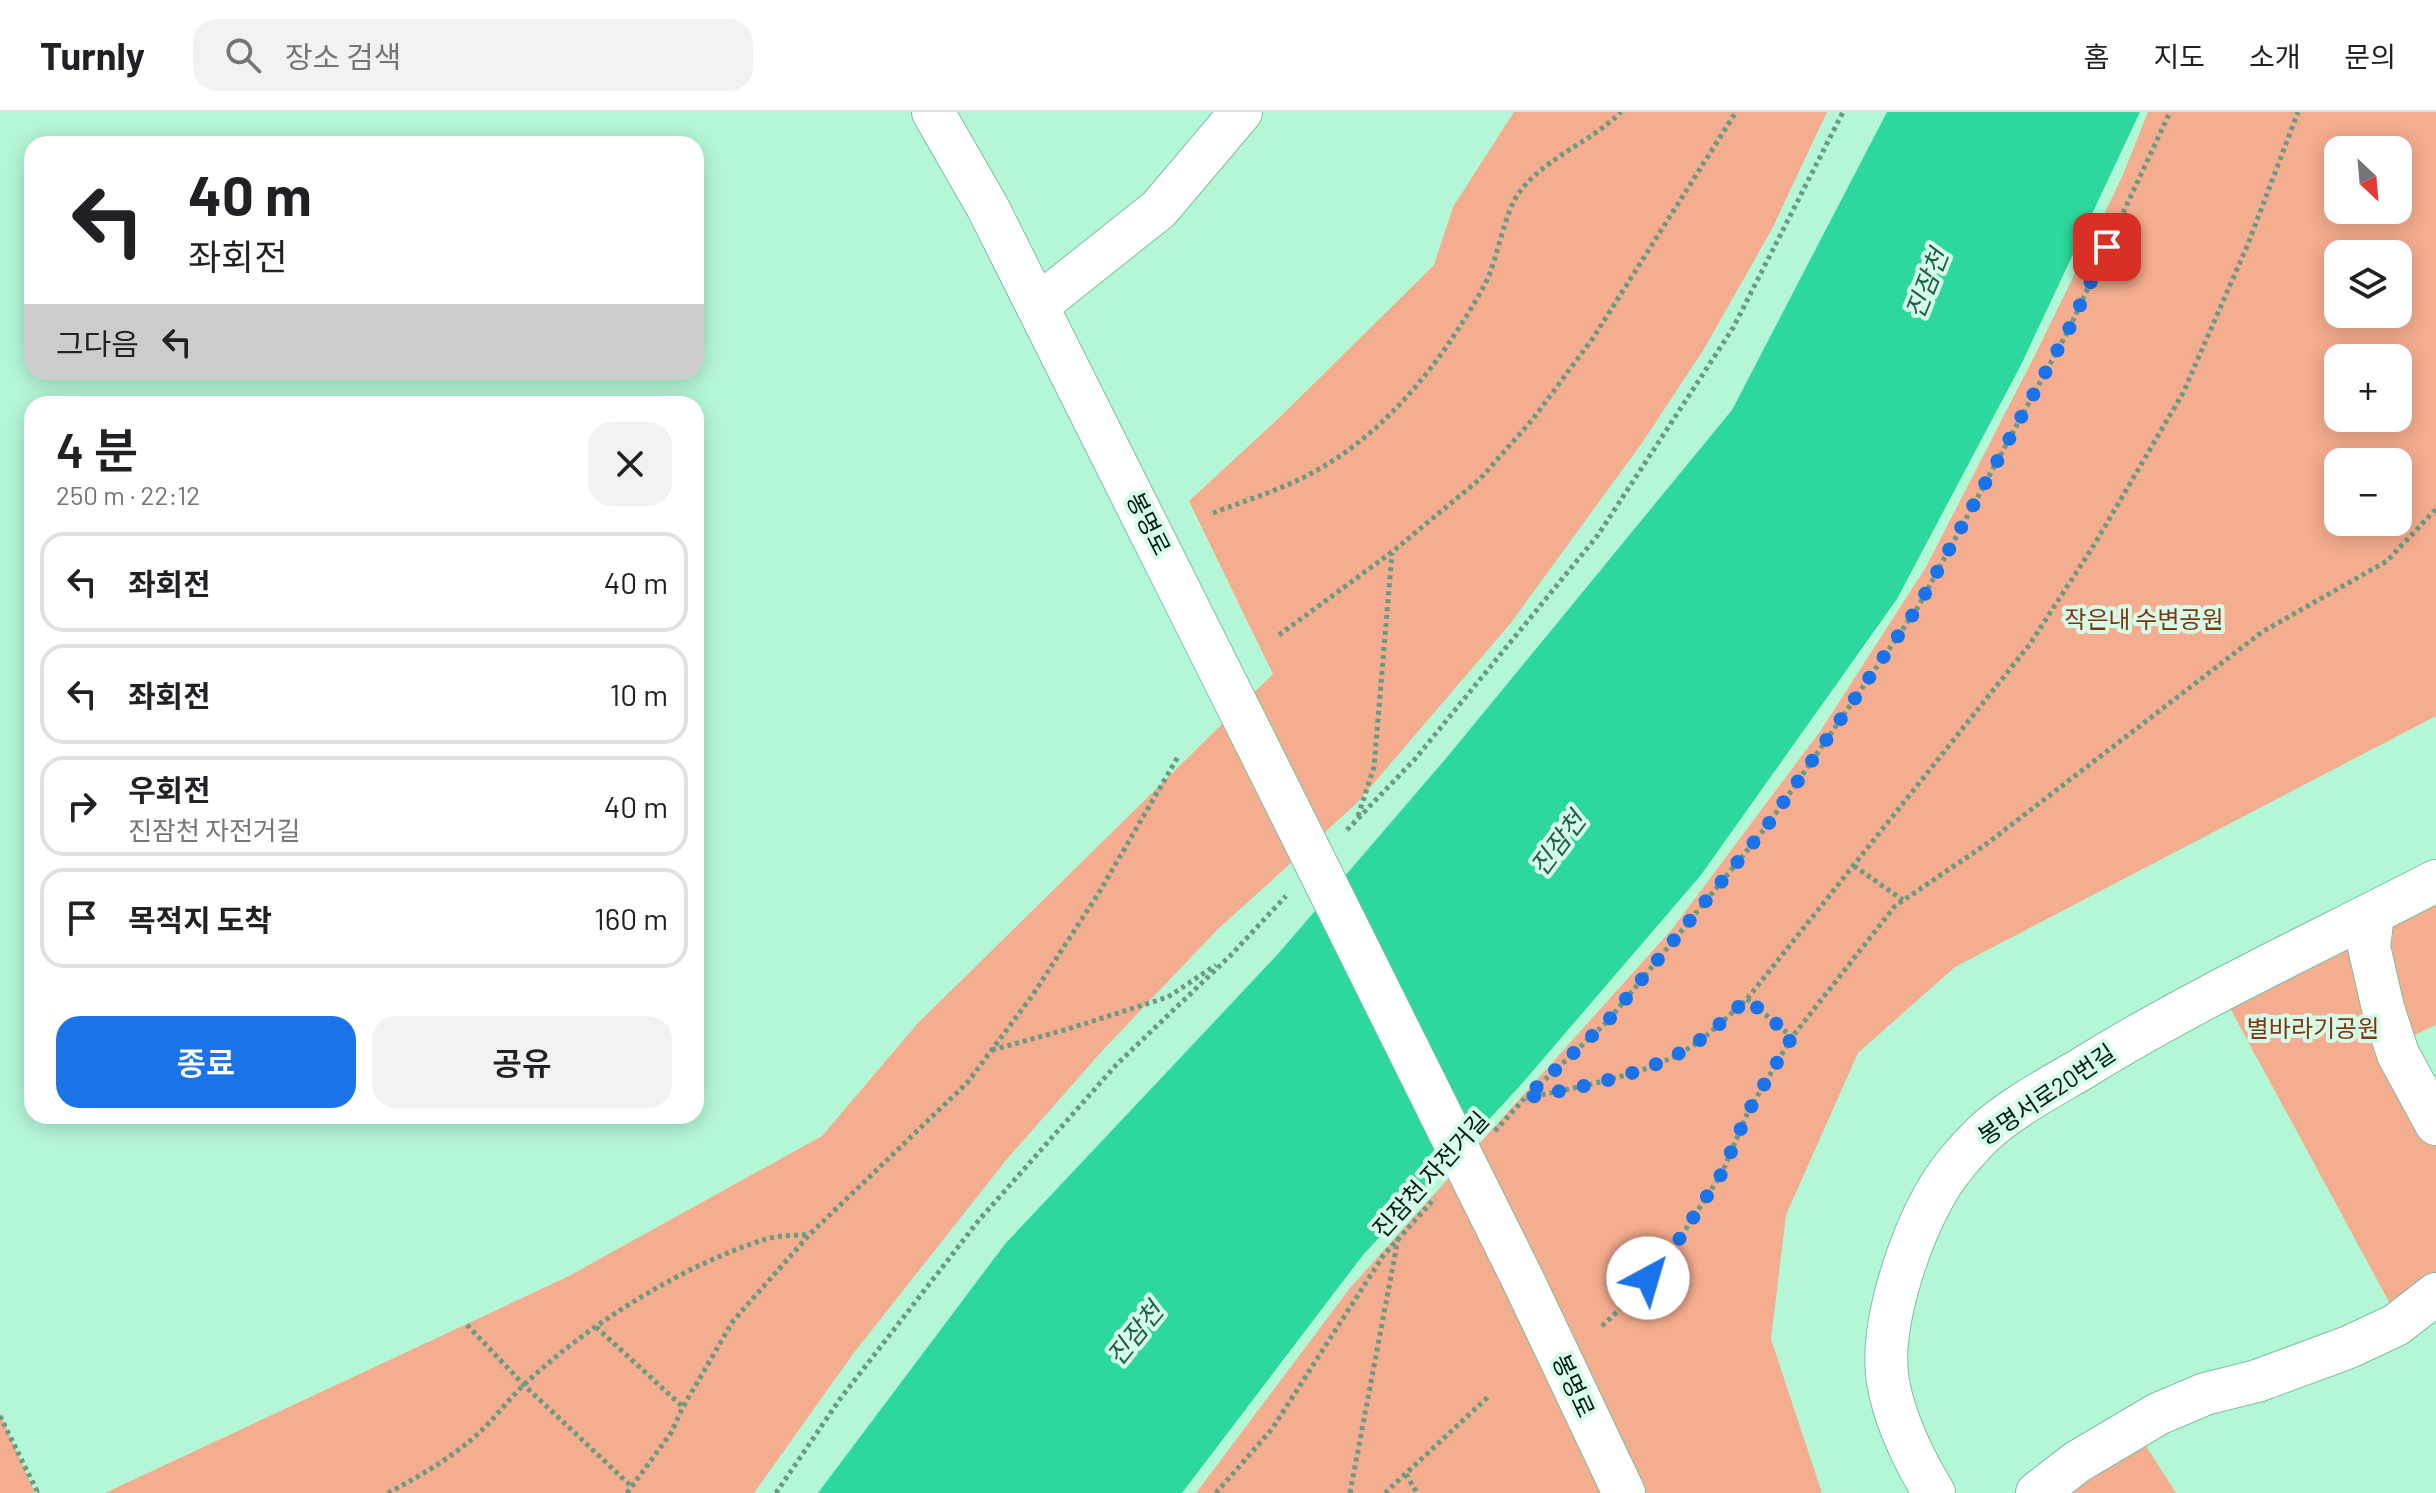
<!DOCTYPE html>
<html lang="ko">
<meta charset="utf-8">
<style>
body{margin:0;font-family:Barlow,"Noto Sans KR",sans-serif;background:#f2f2f2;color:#202124;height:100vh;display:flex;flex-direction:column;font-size:30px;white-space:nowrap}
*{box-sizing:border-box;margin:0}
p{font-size:26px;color:#757577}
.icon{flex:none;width:44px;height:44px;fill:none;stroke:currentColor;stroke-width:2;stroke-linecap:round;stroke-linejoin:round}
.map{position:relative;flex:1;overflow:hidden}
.sheet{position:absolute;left:24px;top:284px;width:680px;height:728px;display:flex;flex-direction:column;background:#fff;border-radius:24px;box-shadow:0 4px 20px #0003}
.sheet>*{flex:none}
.banner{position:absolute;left:24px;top:24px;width:680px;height:244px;border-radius:24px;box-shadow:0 4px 20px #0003;background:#fff;color:#202124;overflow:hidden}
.needle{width:52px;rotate:154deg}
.controls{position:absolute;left:2324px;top:24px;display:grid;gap:16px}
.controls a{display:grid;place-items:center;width:88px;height:88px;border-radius:16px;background:#fff;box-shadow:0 4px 20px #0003;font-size:40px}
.pin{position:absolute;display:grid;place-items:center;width:68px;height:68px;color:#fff;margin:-34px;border-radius:16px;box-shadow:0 4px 12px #0006}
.me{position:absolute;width:88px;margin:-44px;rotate:39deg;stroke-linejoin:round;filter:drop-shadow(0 0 6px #0008)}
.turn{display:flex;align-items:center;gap:28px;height:168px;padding:0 32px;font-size:36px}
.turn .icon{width:104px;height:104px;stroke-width:2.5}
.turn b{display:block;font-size:56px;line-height:68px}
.then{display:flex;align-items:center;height:76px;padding:0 32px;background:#0003;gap:16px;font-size:30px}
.round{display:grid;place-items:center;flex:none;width:84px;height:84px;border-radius:24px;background:#f2f2f2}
.head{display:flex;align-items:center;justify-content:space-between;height:136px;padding:0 32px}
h1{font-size:48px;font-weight:600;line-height:60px}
.primary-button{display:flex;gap:16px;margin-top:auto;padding:16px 32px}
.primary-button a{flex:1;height:92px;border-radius:24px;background:#1a73e8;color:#fff;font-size:32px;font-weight:600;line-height:92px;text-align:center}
.primary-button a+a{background:#f2f2f2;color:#202124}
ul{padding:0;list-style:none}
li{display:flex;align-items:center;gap:24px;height:100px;margin:0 16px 12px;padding:0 16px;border:4px solid #e0e0e0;border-radius:24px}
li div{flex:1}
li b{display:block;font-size:30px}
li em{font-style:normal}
header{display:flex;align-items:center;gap:48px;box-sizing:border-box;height:112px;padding:0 40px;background:#fff;border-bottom:2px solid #e0e0e0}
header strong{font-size:38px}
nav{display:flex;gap:44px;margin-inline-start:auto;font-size:28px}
.search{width:560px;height:72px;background:#f2f2f2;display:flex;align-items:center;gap:20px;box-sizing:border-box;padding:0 28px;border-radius:24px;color:#757577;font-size:30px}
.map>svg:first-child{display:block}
.green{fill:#f5ad8f;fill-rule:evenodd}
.water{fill:#2dd89e}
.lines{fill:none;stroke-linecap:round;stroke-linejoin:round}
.minor-casing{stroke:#7ebfa1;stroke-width:44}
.path{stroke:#699a83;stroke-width:5;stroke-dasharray:4 4;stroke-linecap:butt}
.minor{stroke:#fff;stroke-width:42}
.minor-bridge-casing{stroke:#7ebfa1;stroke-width:44;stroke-linecap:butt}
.minor-bridge{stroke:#fff;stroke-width:42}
.route{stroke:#1a73e8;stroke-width:14;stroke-dasharray:0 25.2}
.labels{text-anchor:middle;stroke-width:8;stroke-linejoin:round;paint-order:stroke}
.street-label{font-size:24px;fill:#00180e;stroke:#d6fdea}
.park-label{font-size:24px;fill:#7f350f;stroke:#d6fdea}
.water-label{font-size:26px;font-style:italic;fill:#1f5d45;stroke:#d6fdea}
</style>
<header>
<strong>Turnly</strong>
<div class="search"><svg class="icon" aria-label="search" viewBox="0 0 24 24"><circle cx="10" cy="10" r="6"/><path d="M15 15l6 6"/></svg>장소 검색</div>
<nav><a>홈</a><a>지도</a><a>소개</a><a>문의</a></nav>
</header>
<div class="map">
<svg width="2436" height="1381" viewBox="0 0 2436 1381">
<rect width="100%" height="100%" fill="#b4f7d7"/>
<g class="green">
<path d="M 1514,0 L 1827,0 L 1772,117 L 1704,237 L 1642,331 L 1510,512 L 1356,692 L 1217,818 L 1102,939 L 1007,1047 L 853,1242 L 754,1381 L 105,1381 L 567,1165 L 822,1024 L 918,911 L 1273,562 L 1189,389 L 1280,305 L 1434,153 L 1453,95 Z"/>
<path d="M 2148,0 L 2436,0 L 2436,604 L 1955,855 L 1858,941 L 1786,1103 L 1771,1227 L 1822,1381 L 1196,1381 L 1350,1176 L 1673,816 L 1821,618 L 1926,455 L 2035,243 L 2122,65 ZM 2338,38 L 2398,38 L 2398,98 L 2338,98 ZM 2338,142 L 2398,142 L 2398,202 L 2338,202 ZM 2338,246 L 2398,246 L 2398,306 L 2338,306 ZM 2338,350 L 2398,350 L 2398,410 L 2338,410 Z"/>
<path d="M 2436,781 L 2436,913 L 2404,928 L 2386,806 Z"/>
<path d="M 2362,818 L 2436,1030 L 2436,1162 L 2394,1199 L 2225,887 Z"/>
<path d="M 0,1301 L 35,1381 L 0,1381 Z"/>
<path d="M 2146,1334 L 2176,1381 L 2059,1381 L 2105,1348 Z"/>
</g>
<path class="water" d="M 1887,0 L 2140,0 L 2021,253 L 1897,487 L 1701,763 L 1519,975 L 1363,1143 L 1182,1381 L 818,1381 L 1005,1132 L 1278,842 L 1448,644 L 1732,298 Z"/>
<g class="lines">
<g class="minor-casing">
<g id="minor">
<path d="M 933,0 L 988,96 L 1256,631"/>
<path d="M 1037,194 L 1159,97 L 1241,0"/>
<path d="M 2373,802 L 2369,835 L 2383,896 L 2398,942 L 2436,1012"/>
<path d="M 1523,1168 L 1624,1381"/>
<path d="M 1934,1381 C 1914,1348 1895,1309 1888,1270 C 1879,1216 1908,1131 1934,1084 C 1946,1062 1964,1041 1982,1023 C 2009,997 2051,975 2083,956 C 2196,886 2318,830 2436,769"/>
<path d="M 2037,1381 L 2077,1350 L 2158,1302 L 2205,1282 L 2257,1269 L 2349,1235 L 2396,1213 L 2436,1182"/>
</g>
</g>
<g class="path">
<path d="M 1213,401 C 1241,390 1271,381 1298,368 C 1381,329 1441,252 1484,174 C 1498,149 1504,98 1521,78 C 1548,44 1591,30 1621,0"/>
<path d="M 1279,523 L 1392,440 L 1480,367 L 1533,307 L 1593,226 L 1736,0"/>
<path d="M 1358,704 L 1374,655 L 1392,441"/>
<path d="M 1347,718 L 1415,647 L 1598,423 L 1733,216 L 1843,0"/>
<path d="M 1854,754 L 1903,788"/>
<path d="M 1747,887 L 1792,925"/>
<path d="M 992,938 L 1068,917 L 1168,885 L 1216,853"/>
<path d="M 1526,986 C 1573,976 1632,966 1675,944 C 1702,931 1725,907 1747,887 L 2030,532 L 2094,433 L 2183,281 L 2248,132 L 2298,0"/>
<path d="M 1495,1019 L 1525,986 L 1607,910 L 1767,714 L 1918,495 L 2069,217 L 2170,0"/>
<path d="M 467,1213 L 524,1273 L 632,1375"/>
<path d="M 1602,1214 L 1632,1186 L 1680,1126 L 1722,1061 L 1748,1000 L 1792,925 L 1895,794 L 1985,733 L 2262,520 L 2387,449 L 2436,397"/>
<path d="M 596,1215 L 683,1295"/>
<path d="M 0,1304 L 37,1379 L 34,1381"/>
<path d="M 1406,1362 L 1417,1381"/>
<path d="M 388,1381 C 420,1364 453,1345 480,1320 C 496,1305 509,1286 526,1271 C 587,1213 685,1152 766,1127 C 779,1123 795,1124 809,1122"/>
<path d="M 627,1381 L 671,1321 L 683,1295 L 733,1209 L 810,1122 L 967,971 L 1032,884 L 1100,779 L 1179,643"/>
<path d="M 776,1381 L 840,1287 L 979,1108 L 1117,952 L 1230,844 L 1286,784"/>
<path d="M 1216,1381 L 1272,1317 L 1383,1144 L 1435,1086"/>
<path d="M 1350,1381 L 1398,1127"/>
<path d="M 1385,1381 L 1489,1284"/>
</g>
<use href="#minor" class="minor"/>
<g class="minor-bridge-casing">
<path id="minor-bridge" d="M 1256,631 L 1523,1168"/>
</g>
<use href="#minor-bridge" class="minor-bridge"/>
</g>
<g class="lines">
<path class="route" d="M 1648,1166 L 1680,1126 L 1722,1061 L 1748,1000 L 1792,925 L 1747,887 C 1725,907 1701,931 1674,944 C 1628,967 1575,976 1525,986 L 1607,910 L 1767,714 L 1918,495 L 2069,217 L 2107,135"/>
</g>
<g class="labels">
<g class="street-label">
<text transform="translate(1148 412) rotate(63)" y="8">봉명로</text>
<text transform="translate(2047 983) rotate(-34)" y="8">봉명서로20번길</text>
<text transform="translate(1431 1063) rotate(-48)" y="8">진잠천 자전거길</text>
<text transform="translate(1573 1274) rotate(65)" y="8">봉명로</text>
</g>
<g class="park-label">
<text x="2144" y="516">작은내 수변공원</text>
<text x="2313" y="925">별바라기공원</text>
</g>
<g class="water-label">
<text transform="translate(1927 172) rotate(-68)" y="9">진잠천</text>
<text transform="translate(1558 732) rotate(-53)" y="9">진잠천</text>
<text transform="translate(1135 1222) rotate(-51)" y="9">진잠천</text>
</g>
</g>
</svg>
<div class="controls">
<a><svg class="needle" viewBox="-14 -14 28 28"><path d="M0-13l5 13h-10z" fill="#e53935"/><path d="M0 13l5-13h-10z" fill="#757577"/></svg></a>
<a><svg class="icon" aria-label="layers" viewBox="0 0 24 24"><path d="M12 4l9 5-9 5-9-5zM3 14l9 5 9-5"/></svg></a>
<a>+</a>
<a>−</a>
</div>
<div class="pin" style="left:2107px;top:135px;background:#d93025"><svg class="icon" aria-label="arrive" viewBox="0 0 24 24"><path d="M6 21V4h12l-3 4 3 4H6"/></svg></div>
<svg class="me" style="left:1648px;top:1166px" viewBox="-20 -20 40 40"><circle r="19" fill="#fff"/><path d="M0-13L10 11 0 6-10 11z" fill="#1a73e8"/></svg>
<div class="banner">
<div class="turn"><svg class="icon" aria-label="left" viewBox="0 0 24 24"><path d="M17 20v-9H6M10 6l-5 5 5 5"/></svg><div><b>40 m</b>좌회전</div></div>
<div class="then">그다음<svg class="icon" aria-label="left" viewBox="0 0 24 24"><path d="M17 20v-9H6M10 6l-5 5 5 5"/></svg></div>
</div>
<section class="sheet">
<div class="head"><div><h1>4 분</h1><p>250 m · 22:12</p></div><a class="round"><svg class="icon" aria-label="close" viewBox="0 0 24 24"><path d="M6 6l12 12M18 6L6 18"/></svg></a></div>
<ul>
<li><svg class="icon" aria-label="left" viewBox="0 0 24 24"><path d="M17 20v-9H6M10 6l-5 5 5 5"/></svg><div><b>좌회전</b></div><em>40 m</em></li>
<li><svg class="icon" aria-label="left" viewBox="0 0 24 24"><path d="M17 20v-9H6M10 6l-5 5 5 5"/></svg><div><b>좌회전</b></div><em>10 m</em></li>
<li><svg class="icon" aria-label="right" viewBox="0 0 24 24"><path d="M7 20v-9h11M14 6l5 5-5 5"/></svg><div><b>우회전</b><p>진잠천 자전거길</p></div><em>40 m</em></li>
<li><svg class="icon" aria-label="arrive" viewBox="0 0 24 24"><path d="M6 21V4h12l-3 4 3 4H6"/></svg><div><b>목적지 도착</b></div><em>160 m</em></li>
</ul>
<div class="primary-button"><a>종료</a><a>공유</a></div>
</section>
</div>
